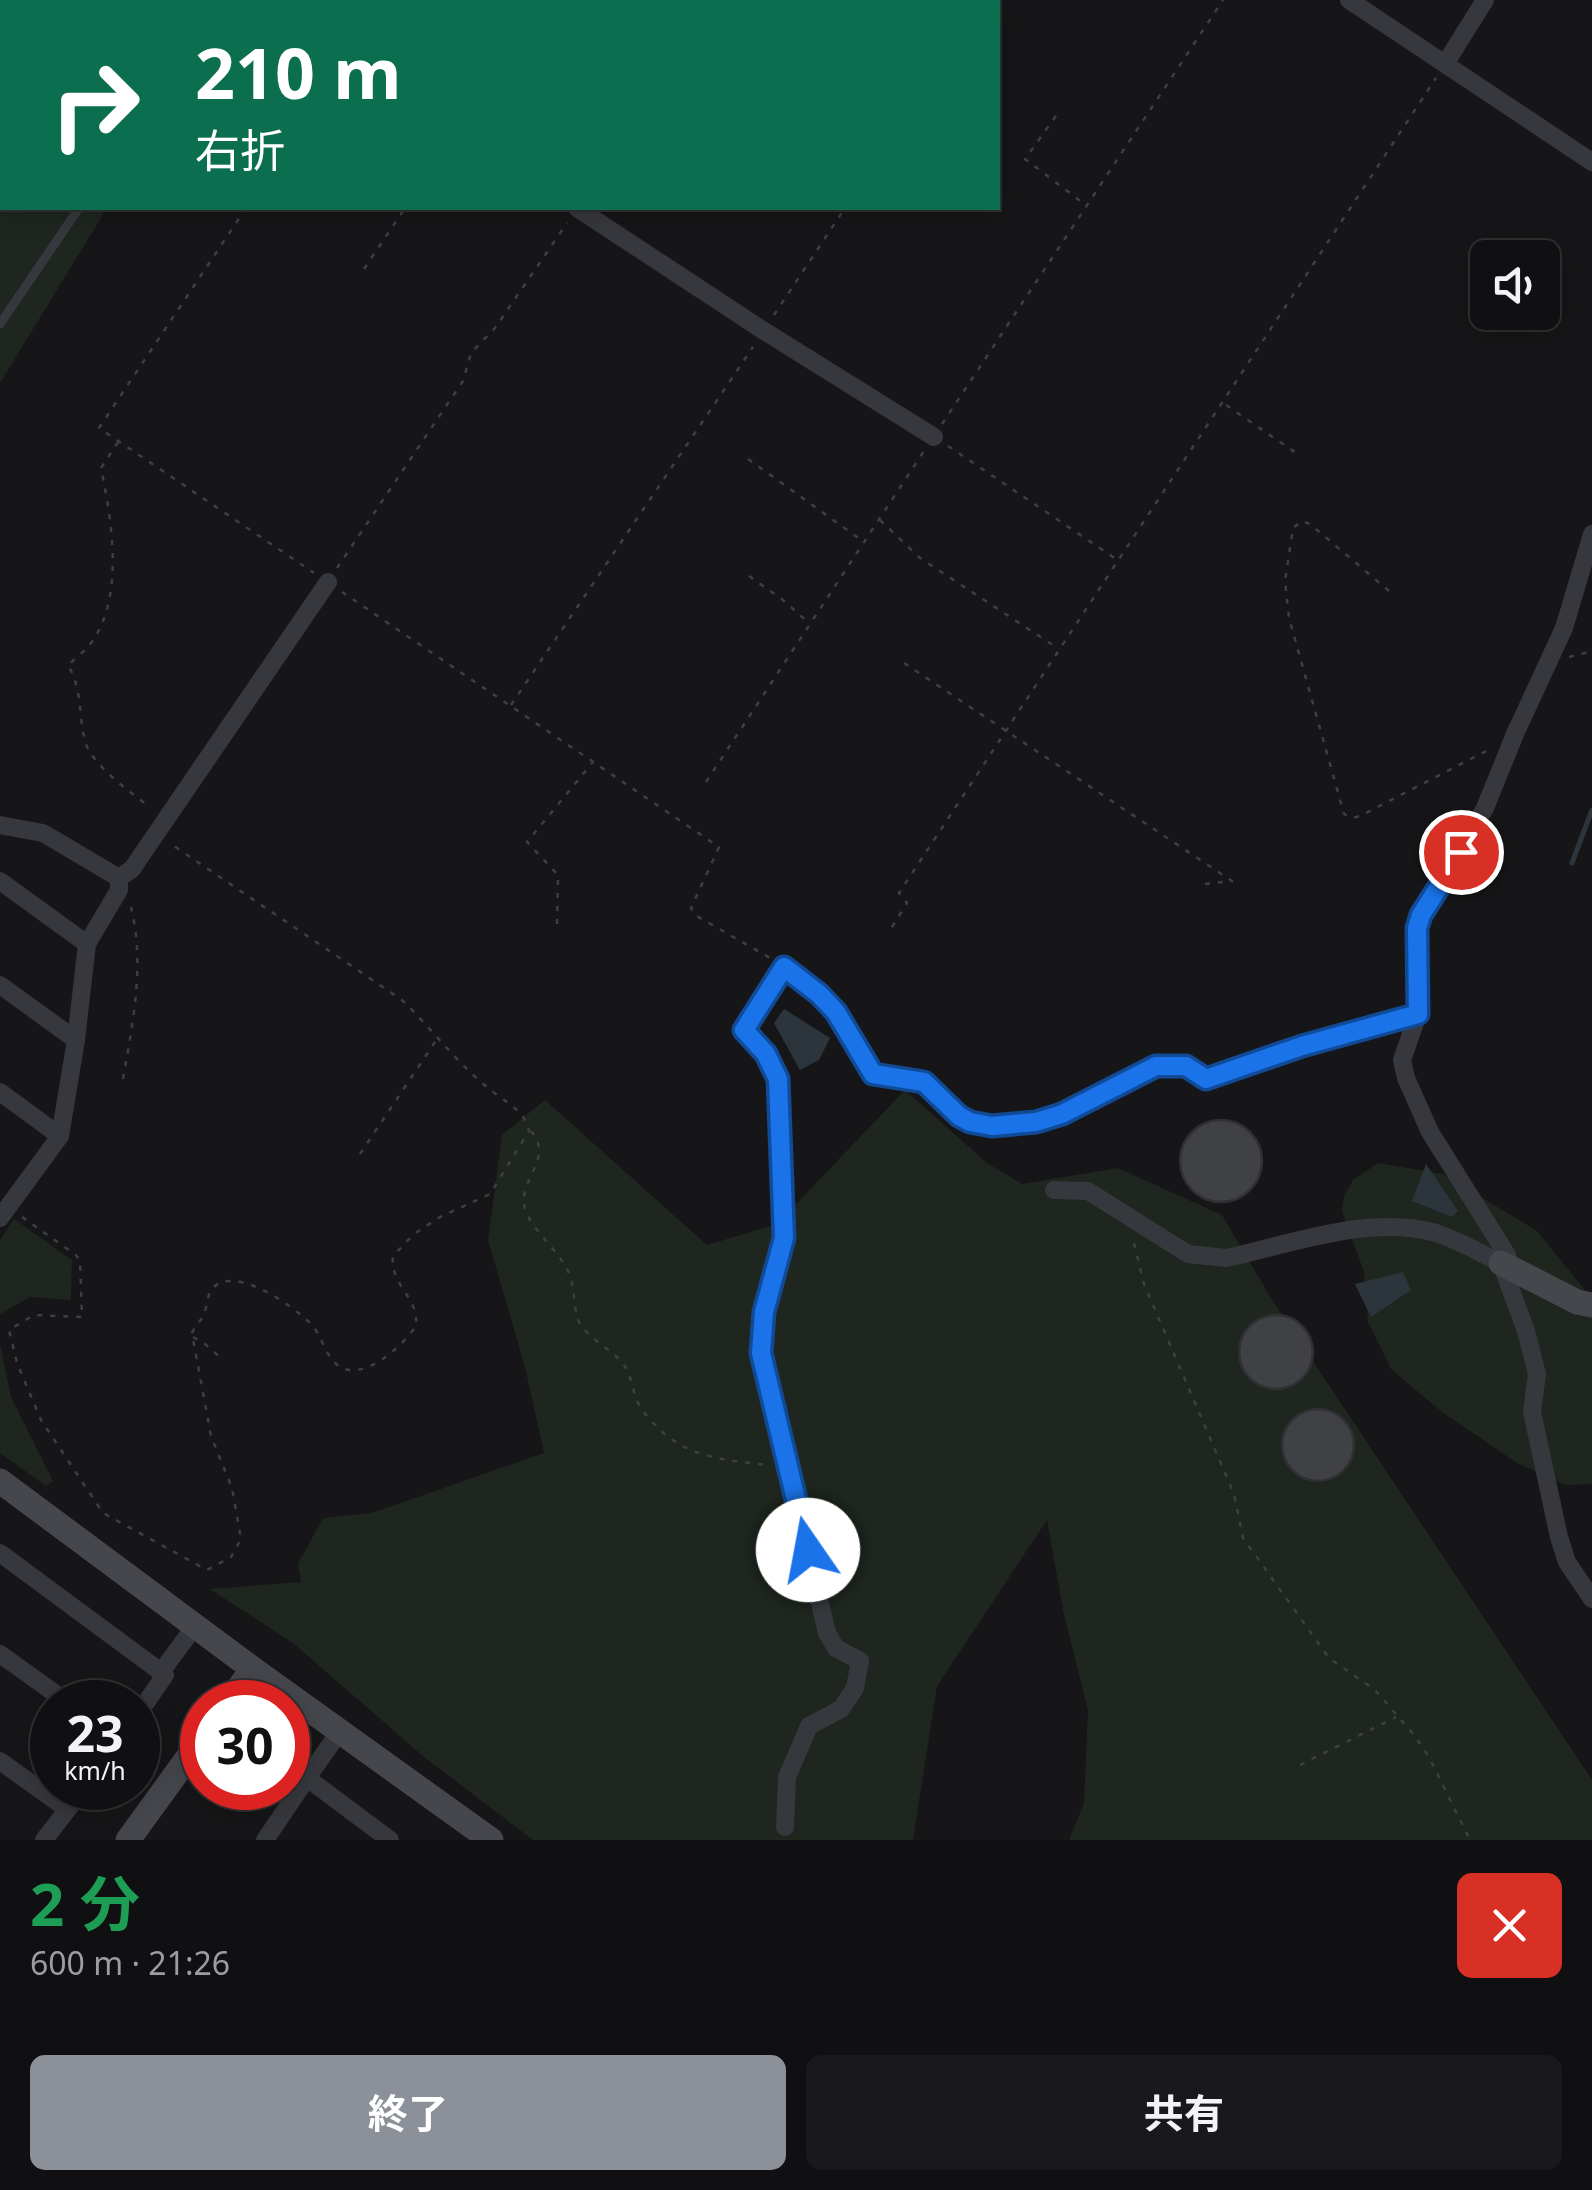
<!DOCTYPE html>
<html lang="ja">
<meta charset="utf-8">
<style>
body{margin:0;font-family:"Noto Sans","Noto Sans JP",sans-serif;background:#19191b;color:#f1f3f6;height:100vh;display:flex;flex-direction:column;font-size:38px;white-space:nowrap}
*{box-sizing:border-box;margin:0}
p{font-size:32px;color:#9c9d9f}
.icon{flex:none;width:55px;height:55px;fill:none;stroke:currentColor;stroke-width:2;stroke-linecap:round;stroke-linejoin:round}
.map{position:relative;height:1840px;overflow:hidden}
.sheet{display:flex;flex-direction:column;background:#101012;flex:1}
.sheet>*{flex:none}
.guide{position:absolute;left:0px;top:0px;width:1000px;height:210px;box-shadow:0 5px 25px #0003,0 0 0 2px #303032;background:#0b6e4f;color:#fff;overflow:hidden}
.tools{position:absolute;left:1470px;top:240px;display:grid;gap:20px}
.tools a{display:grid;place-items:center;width:90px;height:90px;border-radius:15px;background:#101012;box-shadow:0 5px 25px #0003,0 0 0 2px #303032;font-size:50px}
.speed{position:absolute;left:30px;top:1680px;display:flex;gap:20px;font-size:50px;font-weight:700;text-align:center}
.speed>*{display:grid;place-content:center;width:130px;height:130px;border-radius:50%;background:#101012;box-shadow:0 5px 25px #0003,0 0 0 2px #303032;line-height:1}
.speed small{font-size:25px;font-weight:400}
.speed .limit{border:15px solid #d22;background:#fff;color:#111}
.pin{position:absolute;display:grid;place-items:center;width:85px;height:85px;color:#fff;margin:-42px;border:5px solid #fff;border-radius:50%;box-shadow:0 2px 10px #0007}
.me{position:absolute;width:110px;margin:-55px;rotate:348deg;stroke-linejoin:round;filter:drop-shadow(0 0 8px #0008)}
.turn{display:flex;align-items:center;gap:35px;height:210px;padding:0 30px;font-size:45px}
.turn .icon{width:130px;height:130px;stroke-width:2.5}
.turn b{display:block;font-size:70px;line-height:85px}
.round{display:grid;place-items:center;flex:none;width:105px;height:105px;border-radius:15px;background:#19191b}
.head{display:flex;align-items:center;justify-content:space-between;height:170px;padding:0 30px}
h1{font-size:60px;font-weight:700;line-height:75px;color:#1e9e55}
.cta{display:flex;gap:20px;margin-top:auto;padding:20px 30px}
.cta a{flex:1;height:115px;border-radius:15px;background:#8c9099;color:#fff;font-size:40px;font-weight:700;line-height:115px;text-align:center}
.cta a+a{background:#19191b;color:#f1f3f6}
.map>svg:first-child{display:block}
.green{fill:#1e261f}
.water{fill:#2c353c}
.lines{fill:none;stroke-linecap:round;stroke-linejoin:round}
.stream{stroke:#2c353c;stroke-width:5}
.building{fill:#404145;stroke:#303034;stroke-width:2.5}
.path{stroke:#3d3f44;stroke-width:2.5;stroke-dasharray:5 8;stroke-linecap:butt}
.lane{stroke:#37383d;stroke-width:9}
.street{stroke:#37383d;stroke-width:18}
.secondary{stroke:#45474d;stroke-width:25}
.route-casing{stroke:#114b97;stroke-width:25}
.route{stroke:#1a73e8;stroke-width:18}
</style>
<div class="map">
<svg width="1592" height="1840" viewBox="0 0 1592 1840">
<rect width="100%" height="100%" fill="#161618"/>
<g class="green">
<path d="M 0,91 L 2,208 L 107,208 L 0,383 Z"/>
<path d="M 905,1090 L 987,1163 L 1022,1184 L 1118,1168 L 1222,1215 L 1271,1298 L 1592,1780 L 1592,1840 L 1069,1840 L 1084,1803 L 1088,1710 L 1064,1615 L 1047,1520 L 937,1686 L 913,1840 L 533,1840 L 424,1757 L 293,1643 L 210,1589 L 301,1582 L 298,1564 L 323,1518 L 372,1513 L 544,1453 L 525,1367 L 488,1240 L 502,1135 L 545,1100 L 707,1245 L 777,1224 Z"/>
<path d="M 1378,1163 L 1443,1174 L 1537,1231 L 1589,1295 L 1592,1303 L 1592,1484 L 1566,1485 L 1517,1463 L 1442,1412 L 1391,1369 L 1368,1322 L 1364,1272 L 1342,1211 L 1344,1196 L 1353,1180 Z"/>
<path d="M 14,1219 L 72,1260 L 71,1300 L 30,1297 L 0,1314 L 0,1240 Z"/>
<path d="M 0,1344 L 11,1397 L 53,1481 L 46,1486 L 0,1453 Z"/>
</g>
<g class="water">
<path d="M 784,1009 L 830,1038 L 819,1060 L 800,1070 L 774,1023 Z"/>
<path d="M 1426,1164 L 1458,1211 L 1452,1217 L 1412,1201 Z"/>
<path d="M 1403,1272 L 1411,1290 L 1371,1317 L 1355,1284 Z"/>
</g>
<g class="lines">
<path class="stream" d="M 1572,863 L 1592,810"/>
</g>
<g class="building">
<circle cx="1221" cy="1161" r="41"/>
<circle cx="1276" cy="1352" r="37"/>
<circle cx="1318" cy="1445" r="36"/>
</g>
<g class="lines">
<g class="path">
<path d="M 270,0 L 274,2"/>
<path d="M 553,0 L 557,2"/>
<path d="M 980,2 L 982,0"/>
<path d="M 1056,116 L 1025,159 L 1087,206"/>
<path d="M 246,208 L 99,428 L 314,573"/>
<path d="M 364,269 L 405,208"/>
<path d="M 774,315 L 845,208"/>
<path d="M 1226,405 L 1299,455"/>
<path d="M 942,424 L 1223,0"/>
<path d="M 118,442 L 101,468 C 111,517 124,591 95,637 C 89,648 77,657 68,665 C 83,691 78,714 85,741 C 90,763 132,794 150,807"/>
<path d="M 948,446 L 1119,561"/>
<path d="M 748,459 L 864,542"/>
<path d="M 880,520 L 920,558 L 1059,649"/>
<path d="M 337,568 L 463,381 L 471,353 L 495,328 L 567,223"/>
<path d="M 749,576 L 783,600 L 810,624"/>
<path d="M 1389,591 L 1310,524 L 1302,521 L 1293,528 L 1285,581 L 1289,618 L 1344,814 L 1352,818 L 1360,816 L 1490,749"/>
<path d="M 342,592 L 719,847 L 691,908 L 695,915 L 770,958"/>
<path d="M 1569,657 L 1592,651"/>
<path d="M 904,663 L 1232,881 L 1205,884"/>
<path d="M 511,705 L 753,347"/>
<path d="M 706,782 L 924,451"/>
<path d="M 557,924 L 558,875 L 527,842 L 593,762"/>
<path d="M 892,927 L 907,903 L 899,893 L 1436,78"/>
<path d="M 123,1079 C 133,1022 145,964 131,907"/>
<path d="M 531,1131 C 555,1158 517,1180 525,1209 C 531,1229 558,1250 568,1271 C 575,1286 573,1301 577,1316 C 582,1337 612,1348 624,1365 C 633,1377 632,1395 641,1408 C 675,1456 714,1459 768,1465"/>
<path d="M 360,1154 L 437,1039"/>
<path d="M 22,1217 L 76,1255 L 80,1261 L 82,1317 L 34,1315 L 9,1330 L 17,1363 L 41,1420 L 103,1513 L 207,1570 L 231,1557 L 241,1539 L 232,1488 L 211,1436 L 192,1333 C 195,1326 201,1321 204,1314 C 208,1304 206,1294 215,1286 C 238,1267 293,1306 310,1323 C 321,1334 324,1351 334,1362 C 358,1388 403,1346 416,1326 C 419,1296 390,1287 393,1256 L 414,1234 L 440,1217 L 490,1194 L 529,1131 C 526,1112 507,1103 492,1091 C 458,1065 433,1030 402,1000 L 171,844"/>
<path d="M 1134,1243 L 1144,1284 L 1234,1494 L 1243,1538 L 1329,1658 L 1375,1690 L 1414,1735 L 1429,1757 L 1470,1840"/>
<path d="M 193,1337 L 205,1344 L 222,1359"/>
<path d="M 1300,1765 L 1396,1717"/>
</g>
<g class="lane">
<path d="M 0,160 L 2,159"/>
<path d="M 0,324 L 79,208"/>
</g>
<g class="street">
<path d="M 1349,0 L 1592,162"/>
<path d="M 383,2 L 384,0"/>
<path d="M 679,2 L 679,0"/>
<path d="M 1445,64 L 1485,0"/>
<path d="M 577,208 L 764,331 L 934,437"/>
<path d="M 1592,534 L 1564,628 L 1515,734 L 1485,808 L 1421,915 L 1417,928 L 1418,1014 L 1402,1060 L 1406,1078 L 1430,1132 L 1507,1255 L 1501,1263 L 1526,1331 L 1537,1374 L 1532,1412 L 1559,1537 L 1567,1562 L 1592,1599"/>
<path d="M 0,825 L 43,833 L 119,878 L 132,869 L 328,582"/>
<path d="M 0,881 L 87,944"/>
<path d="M 0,985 L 76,1040"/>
<path d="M 0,1092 L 60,1136"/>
<path d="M 1054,1190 L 1088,1191 L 1188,1254 L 1226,1258 C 1292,1244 1370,1214 1436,1233 C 1458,1240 1480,1253 1501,1263"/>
<path d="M 0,1218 L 60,1136 L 76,1040 L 87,944 L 119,890 L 119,878"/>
<path d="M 0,1553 L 165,1675 L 138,1714"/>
<path d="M 0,1654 L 67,1702"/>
<path d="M 161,1672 L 195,1626"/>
<path d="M 0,1761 L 67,1809"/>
<path d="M 307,1778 L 340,1731"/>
<path d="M 785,1827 L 787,1777 L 809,1726 L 841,1709 L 855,1688 L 860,1661 L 836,1648 L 827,1633 L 761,1353 L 764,1313 L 784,1238 L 782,1131 L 778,1079 L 765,1054 L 744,1030 L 784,967 L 837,1011 L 873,1074 L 924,1082 L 959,1116 L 971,1122 L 992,1126 L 1036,1121 L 1063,1114 L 1155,1066 L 1187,1066 L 1207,1079 L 1302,1047 L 1418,1014"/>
<path d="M 44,1840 L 84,1788"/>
<path d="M 265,1840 L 307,1778 L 390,1840"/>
</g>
<g class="secondary">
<path d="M 1501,1263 L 1577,1302 L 1592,1305"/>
<path d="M 0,1481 L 253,1669 L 491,1840"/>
<path d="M 228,1702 L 253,1669"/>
<path d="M 128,1840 L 202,1738"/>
</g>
</g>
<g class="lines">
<g class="route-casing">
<path id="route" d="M 808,1550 L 761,1353 L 764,1312 L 784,1238 L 778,1079 L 766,1054 L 744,1030 L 784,967 L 819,994 L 836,1012 L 873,1074 L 924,1082 L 959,1116 L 970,1122 L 992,1126 L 1036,1122 L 1062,1114 L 1156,1066 L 1186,1066 L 1206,1079 L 1302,1046 L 1418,1014 L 1417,928 L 1421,915 L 1461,852"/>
</g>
<use href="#route" class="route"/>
</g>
</svg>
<div class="tools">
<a><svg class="icon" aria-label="sound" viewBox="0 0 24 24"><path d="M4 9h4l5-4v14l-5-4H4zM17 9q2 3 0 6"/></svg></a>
</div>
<div class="speed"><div>23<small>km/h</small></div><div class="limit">30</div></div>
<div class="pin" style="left:1461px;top:852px;background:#d93025"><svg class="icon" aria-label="arrive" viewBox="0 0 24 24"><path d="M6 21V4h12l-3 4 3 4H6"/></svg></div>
<svg class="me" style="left:808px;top:1550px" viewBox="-20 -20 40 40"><circle r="19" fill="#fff"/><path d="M0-13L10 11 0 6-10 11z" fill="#1a73e8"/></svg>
<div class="guide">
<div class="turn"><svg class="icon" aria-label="right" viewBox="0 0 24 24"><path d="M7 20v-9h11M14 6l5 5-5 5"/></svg><div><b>210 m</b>右折</div></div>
</div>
</div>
<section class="sheet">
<div class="head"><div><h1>2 分</h1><p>600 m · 21:26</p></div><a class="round" style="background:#d93025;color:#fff"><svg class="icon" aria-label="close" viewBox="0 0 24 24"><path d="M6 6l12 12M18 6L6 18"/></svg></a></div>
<div class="cta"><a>終了</a><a>共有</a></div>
</section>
